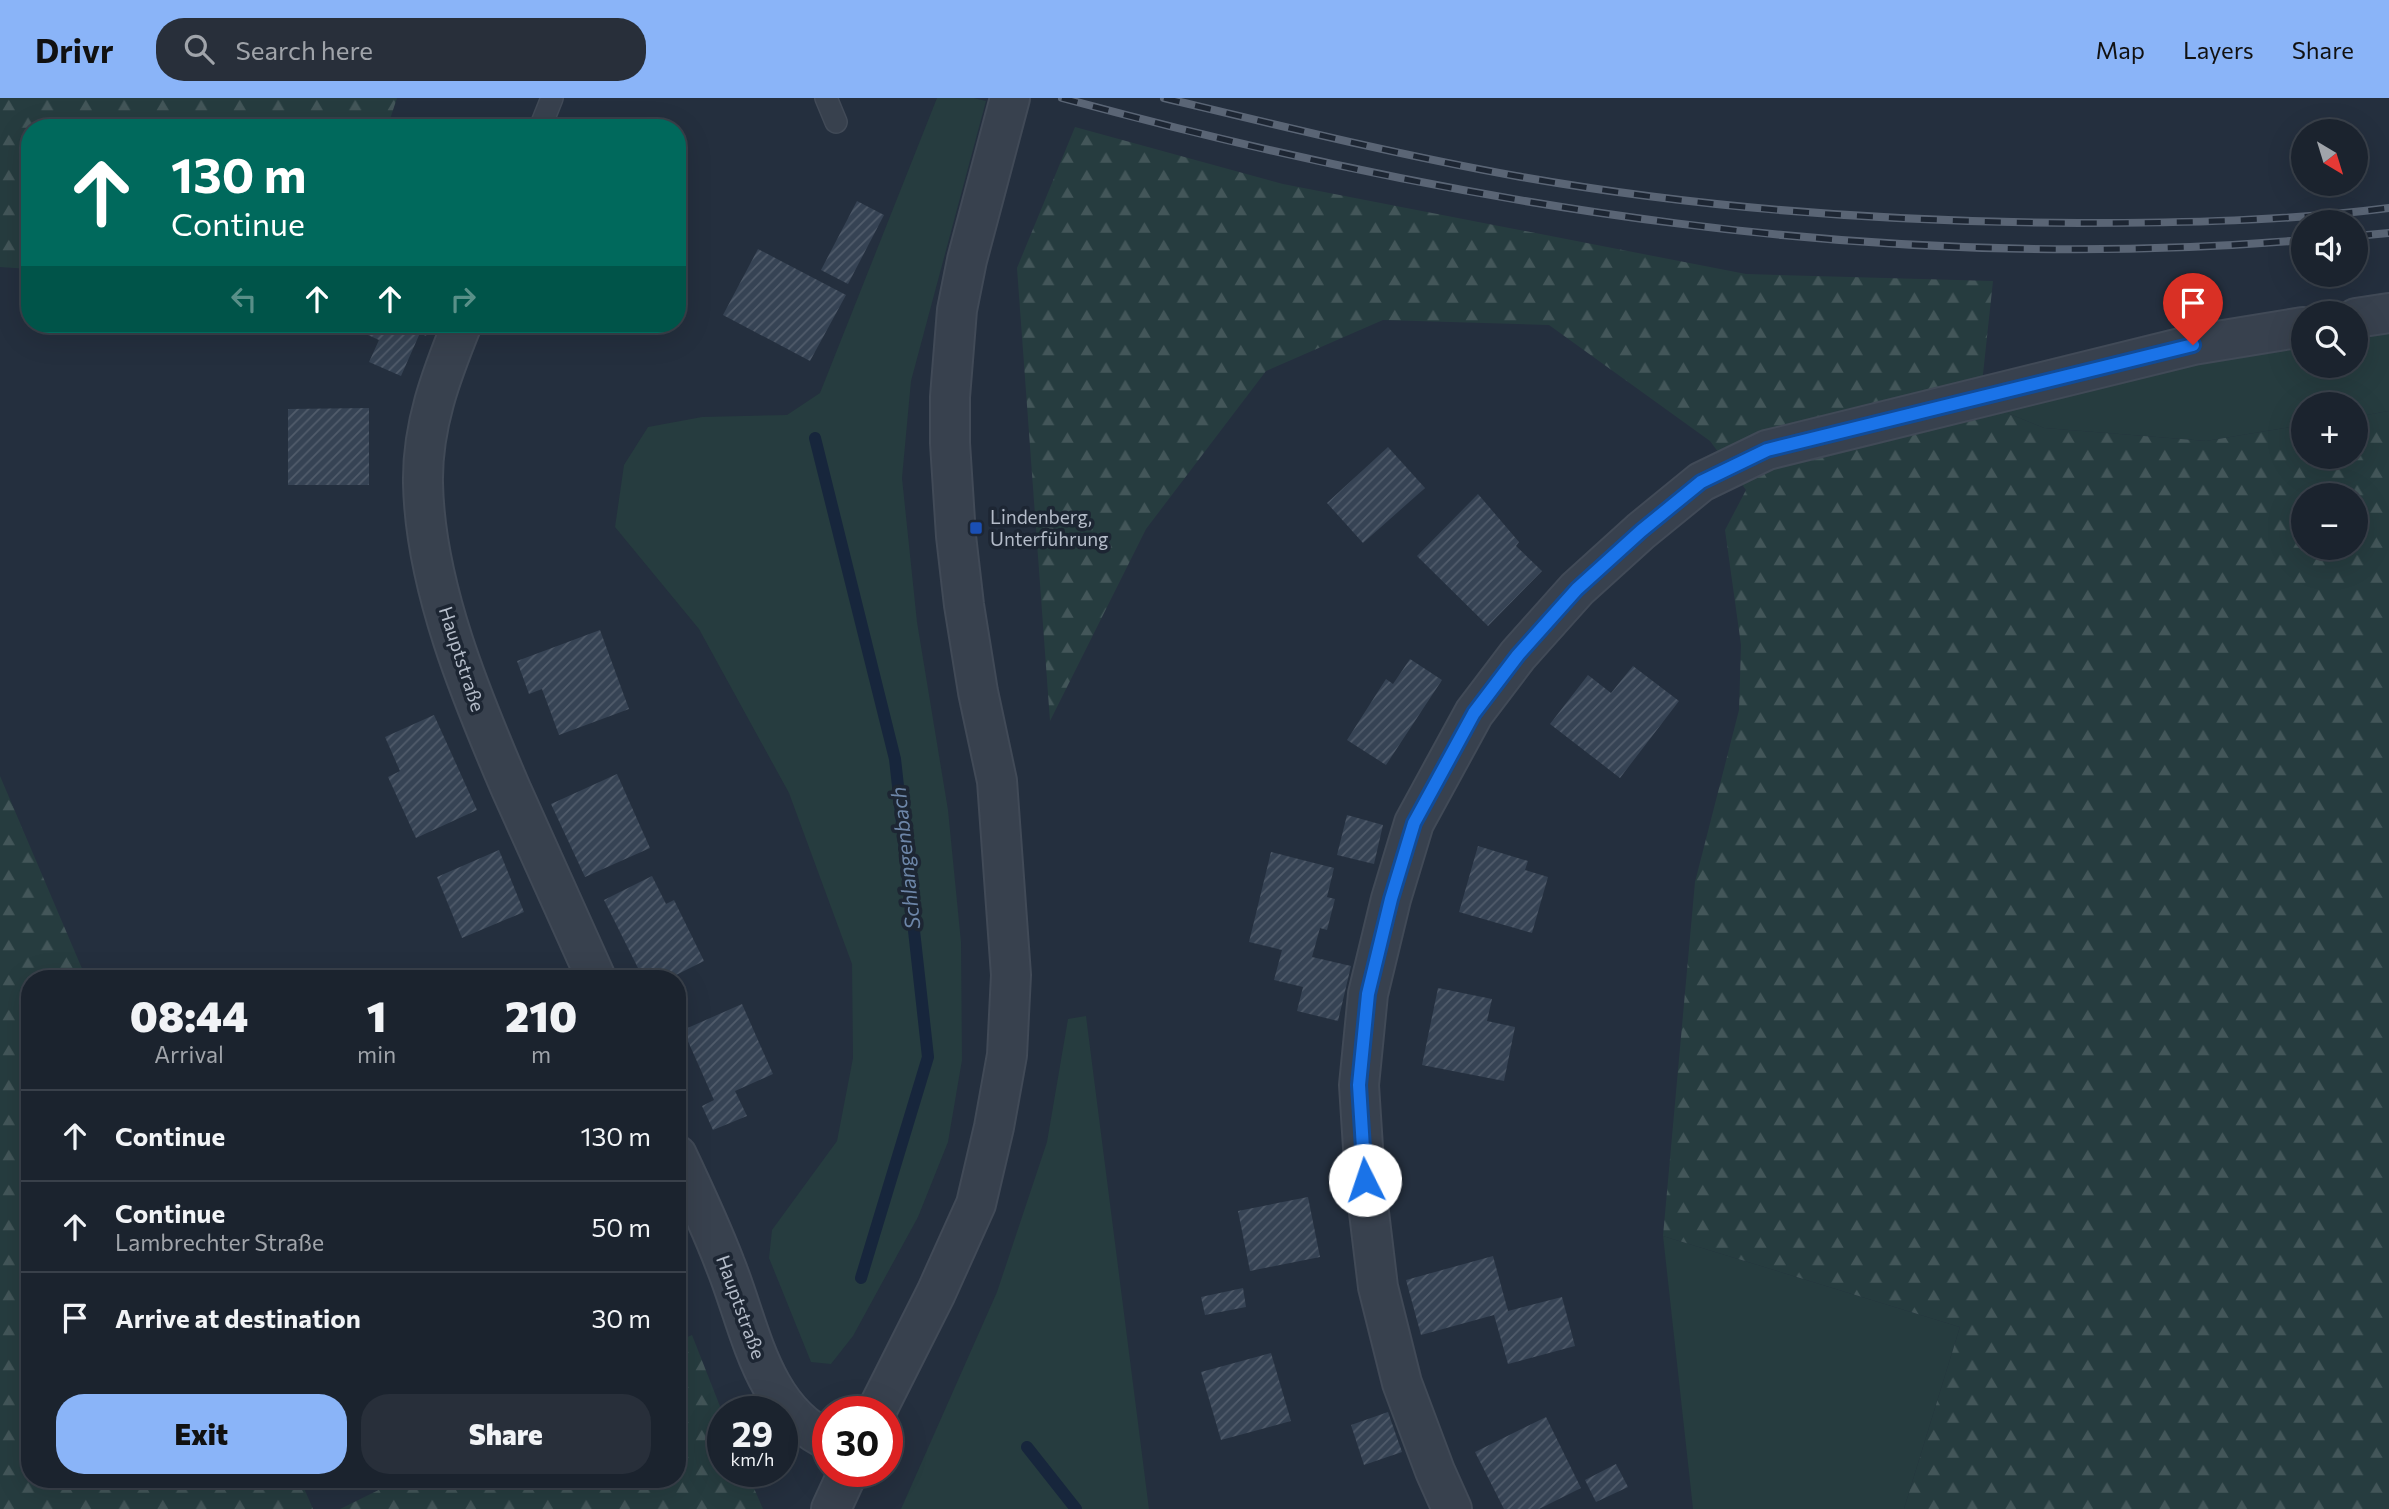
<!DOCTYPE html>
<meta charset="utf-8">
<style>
body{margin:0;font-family:Commissioner,sans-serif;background:#282f3a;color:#f1f3f6;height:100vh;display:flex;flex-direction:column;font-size:26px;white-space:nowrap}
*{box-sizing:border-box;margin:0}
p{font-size:23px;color:#a0a4aa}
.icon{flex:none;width:38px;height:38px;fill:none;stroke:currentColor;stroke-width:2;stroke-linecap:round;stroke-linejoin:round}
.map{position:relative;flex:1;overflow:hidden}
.side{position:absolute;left:21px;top:872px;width:665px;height:518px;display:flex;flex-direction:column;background:#1b232e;border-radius:28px;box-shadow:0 7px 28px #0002,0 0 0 2px #39404a}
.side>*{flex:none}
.banner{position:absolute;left:21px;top:21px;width:665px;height:214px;border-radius:28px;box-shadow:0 7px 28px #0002,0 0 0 2px #39404a;background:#00695c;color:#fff;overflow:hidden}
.needle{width:46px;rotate:142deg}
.controls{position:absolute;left:2291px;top:21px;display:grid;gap:14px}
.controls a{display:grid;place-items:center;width:77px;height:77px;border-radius:50%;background:#1b232e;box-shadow:0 7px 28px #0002,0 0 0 2px #39404a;font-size:35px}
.speed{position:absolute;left:707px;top:1298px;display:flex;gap:14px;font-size:35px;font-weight:700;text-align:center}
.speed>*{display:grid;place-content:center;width:91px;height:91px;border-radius:50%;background:#1b232e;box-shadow:0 7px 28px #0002,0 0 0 2px #39404a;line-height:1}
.speed small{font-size:18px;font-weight:400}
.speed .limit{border:10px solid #d22;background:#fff;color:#111}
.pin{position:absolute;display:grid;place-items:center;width:60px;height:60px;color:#fff;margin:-72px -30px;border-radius:50% 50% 50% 0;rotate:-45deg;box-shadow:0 0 7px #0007}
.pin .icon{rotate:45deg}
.me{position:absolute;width:77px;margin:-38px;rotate:356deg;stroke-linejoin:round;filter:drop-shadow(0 0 5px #0008)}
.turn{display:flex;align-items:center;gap:24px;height:147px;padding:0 35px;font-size:32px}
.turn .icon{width:91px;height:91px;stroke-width:2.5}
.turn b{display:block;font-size:49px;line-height:60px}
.lanes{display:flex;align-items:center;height:66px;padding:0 35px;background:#0003;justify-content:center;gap:35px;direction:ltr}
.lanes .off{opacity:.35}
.eta{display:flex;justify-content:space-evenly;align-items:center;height:119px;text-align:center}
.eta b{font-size:42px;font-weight:800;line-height:49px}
.cta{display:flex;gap:14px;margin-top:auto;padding:14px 35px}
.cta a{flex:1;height:80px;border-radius:28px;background:#8ab4f8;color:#111;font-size:28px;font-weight:800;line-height:80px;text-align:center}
.cta a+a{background:#282f3a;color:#f1f3f6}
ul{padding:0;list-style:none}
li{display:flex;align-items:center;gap:21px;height:91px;padding:0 35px;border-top:2px solid #39404a}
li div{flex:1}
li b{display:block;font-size:26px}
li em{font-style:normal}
header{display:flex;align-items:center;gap:42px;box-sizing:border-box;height:98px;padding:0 35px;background:#8ab4f8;color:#111}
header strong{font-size:33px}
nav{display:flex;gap:38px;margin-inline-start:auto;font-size:24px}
.search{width:490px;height:63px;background:#282f3a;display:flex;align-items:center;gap:18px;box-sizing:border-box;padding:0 24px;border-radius:28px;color:#a0a4aa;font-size:26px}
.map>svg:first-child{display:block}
.green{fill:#263c3f}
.forest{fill:url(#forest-firs);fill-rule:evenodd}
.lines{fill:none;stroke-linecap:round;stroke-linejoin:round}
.stream{stroke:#17263c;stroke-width:12}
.building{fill:url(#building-hatch)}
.service-casing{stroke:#414a57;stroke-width:24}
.minor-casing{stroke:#414a57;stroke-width:42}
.tertiary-casing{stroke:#414a57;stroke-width:42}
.service{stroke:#38414e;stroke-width:21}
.minor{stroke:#38414e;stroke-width:38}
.tertiary{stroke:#38414e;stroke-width:38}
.rail-casing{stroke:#5a6575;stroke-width:8}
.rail{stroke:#1d2633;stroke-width:5;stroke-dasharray:16;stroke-linecap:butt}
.route-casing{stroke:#114b97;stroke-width:18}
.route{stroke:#1a73e8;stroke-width:12}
.transit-dot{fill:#1a4fb4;stroke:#1d2633;stroke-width:2.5}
.labels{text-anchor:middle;stroke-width:7;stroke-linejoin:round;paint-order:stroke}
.poi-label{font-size:19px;fill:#b4bcc9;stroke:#1d2633;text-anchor:start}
.street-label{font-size:19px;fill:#b4bcc9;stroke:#1d2633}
.water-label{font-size:21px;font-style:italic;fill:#6d86a8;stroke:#1d2633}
</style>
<header>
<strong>Drivr</strong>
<div class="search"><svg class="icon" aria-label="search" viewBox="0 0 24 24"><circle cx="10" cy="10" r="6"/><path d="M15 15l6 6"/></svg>Search here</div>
<nav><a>Map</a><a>Layers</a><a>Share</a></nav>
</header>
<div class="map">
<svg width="2389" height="1411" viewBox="0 0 2389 1411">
<defs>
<pattern id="forest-firs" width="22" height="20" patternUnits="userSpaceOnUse" patternTransform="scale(1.75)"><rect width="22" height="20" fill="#263c3f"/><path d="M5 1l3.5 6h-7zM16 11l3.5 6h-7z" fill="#435659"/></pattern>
<pattern id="building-hatch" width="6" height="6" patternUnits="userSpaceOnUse" patternTransform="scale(1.75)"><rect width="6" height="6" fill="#364354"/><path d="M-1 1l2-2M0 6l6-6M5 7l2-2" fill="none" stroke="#515c6b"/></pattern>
</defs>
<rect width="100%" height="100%" fill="#242f3e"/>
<g class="green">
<path d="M 937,0 L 974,0 L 986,3 L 911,283 L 902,380 L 917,524 L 948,712 L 961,844 L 962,962 L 948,1044 L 918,1119 L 853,1238 L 831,1266 L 811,1264 L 769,1160 L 772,1132 L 837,1043 L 853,960 L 852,866 L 789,695 L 699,531 L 615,429 L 624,367 L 648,329 L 702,319 L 787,317 L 820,295 Z"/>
<path d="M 2389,227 L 2389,313 L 2356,319 L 2356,306 L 2303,306 L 2303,327 L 2206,343 L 2044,330 L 1980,304 L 2303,240 L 2303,268 L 2356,268 L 2356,232 Z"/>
<path d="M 1086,918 L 1149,1411 L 901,1411 L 997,1194 L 1047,1044 L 1068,921 Z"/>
<path d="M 1663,1138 L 1960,1229 L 1904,1411 L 1693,1411 Z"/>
</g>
<g class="forest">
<path d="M 0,0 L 397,0 L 387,30 L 30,30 L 30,171 L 0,169 Z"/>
<path d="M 1075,29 L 1283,86 L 1746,176 L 1993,183 L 1980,304 L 2044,330 L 2206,343 L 2303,327 L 2303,359 L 2356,359 L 2356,319 L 2389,313 L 2389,1411 L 1904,1411 L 1960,1229 L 1663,1138 L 1695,784 L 1739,612 L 1741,547 L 1725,432 L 1746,392 L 1710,343 L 1549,227 L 1383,222 L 1266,273 L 1146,431 L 1050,623 L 1017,170 ZM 2303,397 L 2356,397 L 2356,450 L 2303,450 Z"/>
<path d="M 0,678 L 86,880 L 30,880 L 30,1381 L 300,1381 L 313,1411 L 0,1411 Z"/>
<path d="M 692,1237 L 723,1316 L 723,1374 L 747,1374 L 763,1411 L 340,1411 L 401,1381 L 677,1381 L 677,1244 Z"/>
</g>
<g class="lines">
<g class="stream">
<path d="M 815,340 L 895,661 L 928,959 L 861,1180"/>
<path d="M 1027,1349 L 1076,1411"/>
</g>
</g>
<g class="building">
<path d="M 857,103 L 884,117 L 848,186 L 821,172 Z"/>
<path d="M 758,151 L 846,197 L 810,263 L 723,217 Z"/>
<path d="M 349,226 L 432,226 L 426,238 L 420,235 L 401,278 L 369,264 L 379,242 L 348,228 Z"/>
<path d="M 369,310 L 369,387 L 288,387 L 288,311 Z"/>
<path d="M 1388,349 L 1425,390 L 1363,445 L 1327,405 Z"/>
<path d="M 1478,396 L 1519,444 L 1516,448 L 1542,473 L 1488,528 L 1417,458 Z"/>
<path d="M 600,532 L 629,611 L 559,637 L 542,591 L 529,596 L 517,563 Z"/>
<path d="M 1410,561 L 1442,582 L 1386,667 L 1347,642 L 1386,581 L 1393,586 Z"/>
<path d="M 1633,568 L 1679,603 L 1620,680 L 1550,626 L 1588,577 L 1611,595 Z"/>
<path d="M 434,617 L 477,712 L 416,740 L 388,679 L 400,673 L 385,639 Z"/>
<path d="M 617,676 L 650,750 L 585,779 L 551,706 Z"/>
<path d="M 1347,717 L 1383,727 L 1374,766 L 1337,757 Z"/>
<path d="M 1478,748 L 1528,763 L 1525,772 L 1548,779 L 1532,835 L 1459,814 Z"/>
<path d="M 499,752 L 524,814 L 462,840 L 437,779 Z"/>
<path d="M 1271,754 L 1334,770 L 1327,799 L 1335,801 L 1327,832 L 1320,830 L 1312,859 L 1351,868 L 1338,923 L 1297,913 L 1303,889 L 1274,882 L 1282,852 L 1249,844 Z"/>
<path d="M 652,778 L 666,806 L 674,802 L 704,863 L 670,880 L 643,880 L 604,802 Z"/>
<path d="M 1438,890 L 1492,901 L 1487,923 L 1515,929 L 1504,983 L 1422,967 Z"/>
<path d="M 742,906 L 773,976 L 735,993 L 747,1018 L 713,1032 L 702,1008 L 714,1002 L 683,932 Z"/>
<path d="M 1308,1099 L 1320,1159 L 1250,1173 L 1238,1113 Z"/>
<path d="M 1493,1158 L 1508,1213 L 1562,1199 L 1575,1248 L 1508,1266 L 1494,1217 L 1421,1237 L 1406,1182 Z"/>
<path d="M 1243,1190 L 1246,1209 L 1205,1217 L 1201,1199 Z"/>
<path d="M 1271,1255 L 1291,1323 L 1221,1342 L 1201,1274 Z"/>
<path d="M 1388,1314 L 1402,1354 L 1364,1367 L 1351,1327 Z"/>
<path d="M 1546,1319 L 1581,1390 L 1539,1411 L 1504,1411 L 1475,1354 Z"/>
<path d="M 1616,1366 L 1628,1389 L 1596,1404 L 1585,1382 Z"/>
</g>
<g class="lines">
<g class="service-casing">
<g id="service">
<path d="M 826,0 L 836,24"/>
<path d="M 540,30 L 552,0"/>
</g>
</g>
<g class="minor-casing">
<g id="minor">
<path d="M 2356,220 L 2389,215"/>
<path d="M 462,226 C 441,278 422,328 423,385 C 425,488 471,598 511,691 C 539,754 568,817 596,880"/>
<path d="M 677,1057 C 694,1093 711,1129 725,1166 C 750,1227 761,1311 828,1342"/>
<path d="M 1452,1411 L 1435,1373 L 1402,1285 L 1378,1189 L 1365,1081 L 1359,987 L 1368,896 L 1391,801 L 1414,725 L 1474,615 L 1518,557 L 1577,491 L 1641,433 L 1701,384 L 1767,352 L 2193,247 L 2303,229"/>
</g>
</g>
<g class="tertiary-casing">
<g id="tertiary">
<path d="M 876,1314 L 936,1195 L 976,1106 L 994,1029 L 1007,957 L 1011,877 L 997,683 L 978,594 L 964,507 L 956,438 L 950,345 L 950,299 L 957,212 L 967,162 L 1010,0"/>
<path d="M 831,1411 L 848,1374"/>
</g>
</g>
<use href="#service" class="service"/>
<use href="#minor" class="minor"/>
<use href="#tertiary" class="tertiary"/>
<g class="rail-casing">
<g id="rail">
<path d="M 1062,0 C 1466,110 1884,177 2303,142"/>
<path d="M 1164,0 C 1281,28 1398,57 1516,78 C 1702,111 1890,124 2079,125 C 2182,125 2287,123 2389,110"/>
<path d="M 2356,138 L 2389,135"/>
</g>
</g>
<use href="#rail" class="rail"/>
</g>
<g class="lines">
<g class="route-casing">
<path id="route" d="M 1365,1082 L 1359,987 L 1368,896 L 1391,801 L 1414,725 L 1474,615 L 1518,557 L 1577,491 L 1641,433 L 1701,384 L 1767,352 L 2193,247"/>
</g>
<use href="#route" class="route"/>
</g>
<rect class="transit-dot" x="969" y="423" width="14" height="14" rx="3.5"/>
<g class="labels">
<g class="poi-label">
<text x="990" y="426">Lindenberg,<tspan x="990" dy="22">Unterführung</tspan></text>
</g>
<g class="street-label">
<text transform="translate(462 561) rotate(72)" y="7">Hauptstraße</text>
<text transform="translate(741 1209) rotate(70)" y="7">Hauptstraße</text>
</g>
<g class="water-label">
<text transform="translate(906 760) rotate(-96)" y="7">Schlangenbach</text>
</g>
</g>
</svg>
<div class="controls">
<a><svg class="needle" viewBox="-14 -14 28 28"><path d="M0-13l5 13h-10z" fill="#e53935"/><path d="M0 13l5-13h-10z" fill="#a0a4aa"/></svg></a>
<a><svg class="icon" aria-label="sound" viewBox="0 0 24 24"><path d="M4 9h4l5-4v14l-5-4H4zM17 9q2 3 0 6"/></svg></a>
<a><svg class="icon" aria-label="search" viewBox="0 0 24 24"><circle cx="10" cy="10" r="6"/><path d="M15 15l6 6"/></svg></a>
<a>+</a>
<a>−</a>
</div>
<div class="speed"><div>29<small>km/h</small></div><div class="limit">30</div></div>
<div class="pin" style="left:2193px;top:247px;background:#d93025"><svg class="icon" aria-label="arrive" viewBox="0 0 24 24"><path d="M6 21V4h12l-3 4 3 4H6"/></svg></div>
<svg class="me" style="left:1365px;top:1082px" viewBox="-20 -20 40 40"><circle r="19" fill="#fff"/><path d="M0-13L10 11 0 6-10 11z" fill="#1a73e8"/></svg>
<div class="banner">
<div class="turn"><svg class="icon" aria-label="ahead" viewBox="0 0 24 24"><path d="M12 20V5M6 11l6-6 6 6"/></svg><div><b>130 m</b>Continue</div></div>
<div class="lanes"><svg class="icon off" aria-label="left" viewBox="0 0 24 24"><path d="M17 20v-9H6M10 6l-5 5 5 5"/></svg><svg class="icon" aria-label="ahead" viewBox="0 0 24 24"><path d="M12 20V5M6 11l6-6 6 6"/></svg><svg class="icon" aria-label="ahead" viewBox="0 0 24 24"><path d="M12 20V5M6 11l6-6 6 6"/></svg><svg class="icon off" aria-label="right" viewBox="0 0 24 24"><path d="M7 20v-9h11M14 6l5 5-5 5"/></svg></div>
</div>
<section class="side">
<div class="eta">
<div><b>08:44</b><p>Arrival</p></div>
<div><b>1</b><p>min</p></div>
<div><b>210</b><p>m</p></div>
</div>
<ul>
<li><svg class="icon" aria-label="ahead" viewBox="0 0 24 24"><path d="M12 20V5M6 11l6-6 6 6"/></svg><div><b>Continue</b></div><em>130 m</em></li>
<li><svg class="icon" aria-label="ahead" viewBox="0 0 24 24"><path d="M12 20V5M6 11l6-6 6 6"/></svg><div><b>Continue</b><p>Lambrechter Straße</p></div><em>50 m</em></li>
<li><svg class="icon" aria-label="arrive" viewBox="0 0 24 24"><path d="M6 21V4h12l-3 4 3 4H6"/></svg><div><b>Arrive at destination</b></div><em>30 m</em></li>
</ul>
<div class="cta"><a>Exit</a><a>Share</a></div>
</section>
</div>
